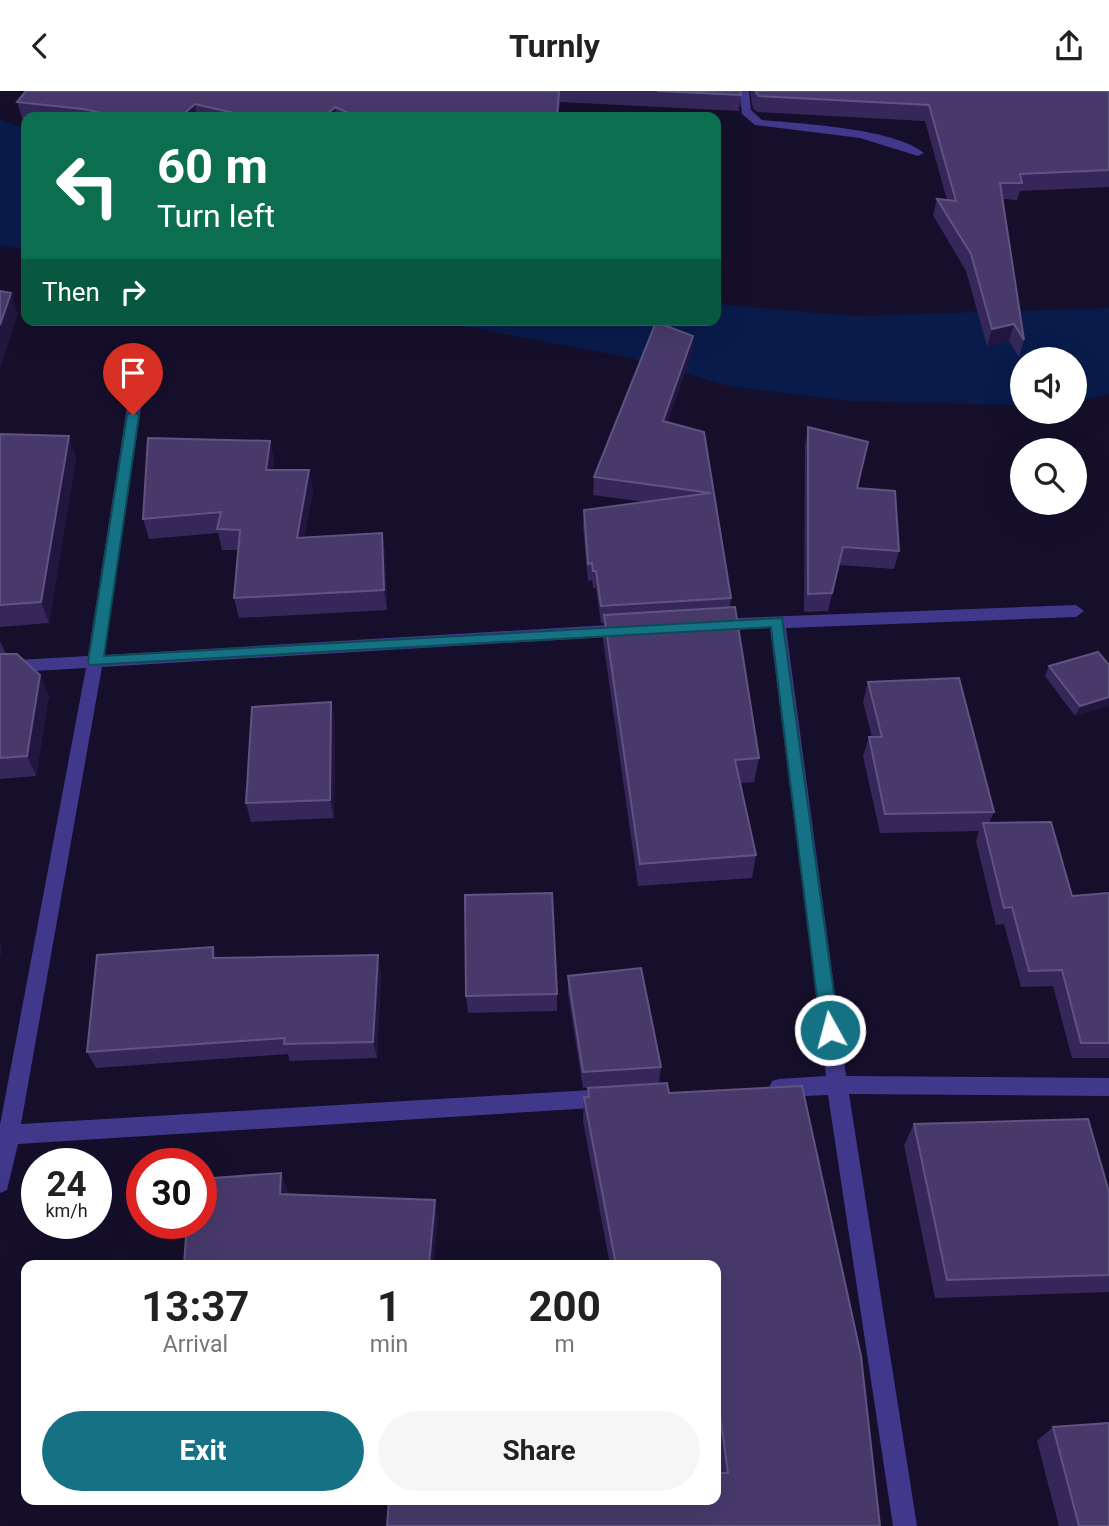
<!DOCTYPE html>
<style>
body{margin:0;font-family:Roboto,sans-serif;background:#f6f6f6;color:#222;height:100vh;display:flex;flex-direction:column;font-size:26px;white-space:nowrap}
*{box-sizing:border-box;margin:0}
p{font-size:23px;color:#767676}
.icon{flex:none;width:38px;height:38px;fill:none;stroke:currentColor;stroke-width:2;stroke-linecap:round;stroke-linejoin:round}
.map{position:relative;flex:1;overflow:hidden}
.drawer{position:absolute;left:21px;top:1169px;width:700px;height:245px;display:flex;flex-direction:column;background:#fff;border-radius:14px;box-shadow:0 7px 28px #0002}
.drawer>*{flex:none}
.banner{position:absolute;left:21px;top:21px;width:700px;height:214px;border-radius:14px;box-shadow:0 7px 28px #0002;background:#0b6e4f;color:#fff;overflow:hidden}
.fabs{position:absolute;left:1010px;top:256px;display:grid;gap:14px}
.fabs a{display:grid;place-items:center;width:77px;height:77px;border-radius:50%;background:#fff;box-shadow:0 7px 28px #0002;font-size:35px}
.speed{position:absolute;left:21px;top:1057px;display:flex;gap:14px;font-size:35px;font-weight:700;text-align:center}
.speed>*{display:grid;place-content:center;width:91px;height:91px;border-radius:50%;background:#fff;box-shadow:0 7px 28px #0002;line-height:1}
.speed small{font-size:18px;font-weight:400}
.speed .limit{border:10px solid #d22;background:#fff;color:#111}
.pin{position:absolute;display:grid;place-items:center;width:60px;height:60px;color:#fff;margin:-72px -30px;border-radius:50% 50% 50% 0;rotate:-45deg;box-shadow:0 0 7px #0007}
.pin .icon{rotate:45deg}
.me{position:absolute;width:77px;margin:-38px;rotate:353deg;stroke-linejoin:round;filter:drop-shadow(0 0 5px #0008)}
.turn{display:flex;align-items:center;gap:24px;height:147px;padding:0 21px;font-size:32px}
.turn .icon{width:91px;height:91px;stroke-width:2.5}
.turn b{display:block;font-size:49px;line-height:60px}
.then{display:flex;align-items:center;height:66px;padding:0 21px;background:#0003;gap:14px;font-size:26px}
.eta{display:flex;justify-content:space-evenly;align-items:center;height:119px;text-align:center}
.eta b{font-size:42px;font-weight:700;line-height:49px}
.primary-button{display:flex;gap:14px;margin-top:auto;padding:14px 21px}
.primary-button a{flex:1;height:80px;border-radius:42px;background:#157285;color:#fff;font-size:28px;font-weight:700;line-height:80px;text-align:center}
.primary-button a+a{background:#f6f6f6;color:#222}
header{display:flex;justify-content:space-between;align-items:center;height:91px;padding:0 21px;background:#fff;font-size:32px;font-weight:700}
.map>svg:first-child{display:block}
.water{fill:#081b4b}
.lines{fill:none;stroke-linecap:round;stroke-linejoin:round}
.lane{fill:#41388c;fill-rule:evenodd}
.street{fill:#41388c;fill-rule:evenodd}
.wall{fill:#352759}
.shaded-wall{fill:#21163f}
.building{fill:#473a6b;stroke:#5f5382;stroke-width:2}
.route{fill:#157285;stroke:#0e4a56;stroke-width:2}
</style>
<header><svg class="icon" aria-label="back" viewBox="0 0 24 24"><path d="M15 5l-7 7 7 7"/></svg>Turnly<svg class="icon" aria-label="share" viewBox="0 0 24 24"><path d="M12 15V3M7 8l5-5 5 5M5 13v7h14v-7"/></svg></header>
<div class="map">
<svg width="1109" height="1435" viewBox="0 0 1109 1435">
<rect width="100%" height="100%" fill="#160f2b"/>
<g class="water">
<path d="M 0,28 L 26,38 L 26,159 L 0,154 Z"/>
<path d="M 716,210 L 725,214 L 853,225 L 1109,217 L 1109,303 L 1075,311 L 1074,268 L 1022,268 L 1022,314 L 848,310 L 729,295 L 631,267 L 432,229 L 716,229 Z"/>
</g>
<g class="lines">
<path class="lane" d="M 739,0 L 749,0 L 751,19 L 762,29 C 802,33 893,37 924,62 L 918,65 L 860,47 L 755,34 L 742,23 Z"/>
<g class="street">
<path d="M 137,293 L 144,297 L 104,564 L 625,533 L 633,539 L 625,545 L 102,576 L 21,1033 L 608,998 L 615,1000 L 618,1007 L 615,1014 L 608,1016 L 18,1053 L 7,1099 L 0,1102 L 0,1034 L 86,577 L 0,582 L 0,570 L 88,565 L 130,297 Z"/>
<path d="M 1076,514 L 1084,520 L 1076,526 L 786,537 L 846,985 L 1109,987 L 1109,1005 L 849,1003 L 917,1435 L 893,1435 L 828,1004 L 779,1006 L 772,1004 L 769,997 L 772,990 L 779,988 L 826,985 L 770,537 L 713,540 L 705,534 L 713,528 Z"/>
</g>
</g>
<g class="wall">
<path d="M 26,0 L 740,0 L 741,4 L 739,20 L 560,11 L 558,26 L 26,26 L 26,27 L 22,27 L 17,11 Z"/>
<path d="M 750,0 L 1109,0 L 1109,96 L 1020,100 L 1017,109 L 1003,108 L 1024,249 L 1019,266 L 1009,250 L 987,255 L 966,180 L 933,124 L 937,108 L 947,109 L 925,30 L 758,21 L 753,18 Z"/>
<path d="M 693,245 L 692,262 L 667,331 L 704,341 L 731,507 L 730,516 L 759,667 L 754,691 L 740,692 L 756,764 L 752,787 L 638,795 L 603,549 L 604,532 L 601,532 L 596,497 L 593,497 L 592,489 L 588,490 L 583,436 L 584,419 L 645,411 L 593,404 L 594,386 Z"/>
<path d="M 808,336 L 858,397 L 899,460 L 894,478 L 839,474 L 828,520 L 804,521 L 805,354 Z"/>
<path d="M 0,343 L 76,366 L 49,532 L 0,536 Z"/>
<path d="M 270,350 L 274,371 L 272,379 L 309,379 L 313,400 L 304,446 L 382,442 L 385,462 L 387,519 L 239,527 L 234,507 L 238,459 L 222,459 L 218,442 L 149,448 L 143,428 Z"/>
<path d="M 0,550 L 6,563 L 49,604 L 36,685 L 0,688 Z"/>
<path d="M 1109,574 L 1075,625 L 1045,585 L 1049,575 Z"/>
<path d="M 868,591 L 994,721 L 989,732 L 1072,805 L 1109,802 L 1109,967 L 1072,967 L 1053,895 L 1021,896 L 1004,833 L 996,834 L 976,750 L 979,740 L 880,742 L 863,665 L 869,646 L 872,646 L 863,611 Z"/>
<path d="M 331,611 L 335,631 L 334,727 L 251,731 L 246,712 Z"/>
<path d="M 213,856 L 217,867 L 381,882 L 377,967 L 290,970 L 288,963 L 96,977 L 87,961 Z"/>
<path d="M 568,885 L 661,976 L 659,992 L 583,997 L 568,902 Z"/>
<path d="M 557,903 L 557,920 L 468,922 L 466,905 Z"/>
<path d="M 588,997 L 669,1002 L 880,1435 L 720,1382 L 716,1354 L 716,1174 L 610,1174 L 583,1030 L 584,1006 L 587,1006 Z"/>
<path d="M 914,1033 L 1109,1101 L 1109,1201 L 935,1207 L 904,1054 Z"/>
<path d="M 1053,1336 L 1109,1435 L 1059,1435 L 1037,1350 Z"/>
</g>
<g class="shaded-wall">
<path d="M 195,13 L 197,26 L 180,26 Z"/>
<path d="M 335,16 L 336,26 L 324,26 Z"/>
<path d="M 11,202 L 18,223 L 0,278 L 0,234 Z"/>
<path d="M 1014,233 L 1009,250 L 987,255 L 992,238 Z"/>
<path d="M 693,245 L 692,262 L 662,348 L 663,330 Z"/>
<path d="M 69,345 L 76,366 L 49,532 L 41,511 Z"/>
<path d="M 270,350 L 274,371 L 270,399 L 266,379 Z"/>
<path d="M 309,379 L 313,400 L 300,467 L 297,447 Z"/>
<path d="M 382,442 L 385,462 L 387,519 L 384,499 Z"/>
<path d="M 40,584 L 49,604 L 36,685 L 27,665 Z"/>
<path d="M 1109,606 L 1109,615 L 1075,625 L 1080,615 Z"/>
<path d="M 331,611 L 335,631 L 334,727 L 330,709 Z"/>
<path d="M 0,853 L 2,857 L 0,867 Z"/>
<path d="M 213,856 L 220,873 L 213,867 Z"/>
<path d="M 378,864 L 381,882 L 377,967 L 373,951 Z"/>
<path d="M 281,1082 L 288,1101 L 288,1121 L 280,1103 Z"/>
<path d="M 435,1109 L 438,1127 L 434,1174 L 429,1174 Z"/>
</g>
<g class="building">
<path d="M 26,0 L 559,0 L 557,26 L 358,26 L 335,16 L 324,26 L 252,26 L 195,13 L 180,26 L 122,26 L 83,18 L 17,11 Z"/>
<path d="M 657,0 L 740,0 L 741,4 Z"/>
<path d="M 755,0 L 1109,0 L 1109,79 L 1020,83 L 1022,92 L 1000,92 L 1024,249 L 1014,233 L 992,238 L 971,163 L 937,108 L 956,110 L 929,14 L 759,5 Z"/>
<path d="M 0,200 L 11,202 L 0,234 Z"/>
<path d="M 656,231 L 693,245 L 663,330 L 704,341 L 731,507 L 601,515 L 596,480 L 593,480 L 592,472 L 588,473 L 584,419 L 711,402 L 594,386 Z"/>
<path d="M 808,336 L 868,351 L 857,397 L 895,400 L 899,460 L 843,456 L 832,502 L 808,503 Z"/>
<path d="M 0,343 L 69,345 L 41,511 L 0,514 Z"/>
<path d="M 148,347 L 270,350 L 266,379 L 309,379 L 297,447 L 382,442 L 384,499 L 234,507 L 240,439 L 217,438 L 221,421 L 143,428 Z"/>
<path d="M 735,516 L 759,667 L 735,669 L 756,764 L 640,773 L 604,524 Z"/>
<path d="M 1098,561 L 1109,574 L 1109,606 L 1080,615 L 1049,575 Z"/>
<path d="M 0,563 L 17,563 L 40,584 L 27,665 L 0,667 Z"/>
<path d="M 959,587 L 994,721 L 885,723 L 869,646 L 882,646 L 868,591 Z"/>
<path d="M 331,611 L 330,709 L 246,712 L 252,616 Z"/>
<path d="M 1051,731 L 1072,805 L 1109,802 L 1109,952 L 1081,952 L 1062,879 L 1029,880 L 1012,816 L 1004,817 L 983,732 Z"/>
<path d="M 552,802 L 557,903 L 466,905 L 465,804 Z"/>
<path d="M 213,856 L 213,867 L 378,864 L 373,951 L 284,953 L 285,947 L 87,961 L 97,864 Z"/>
<path d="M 641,877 L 661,976 L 583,981 L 568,885 Z"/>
<path d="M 667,992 L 669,1002 L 802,995 L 861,1265 L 880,1435 L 387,1435 L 389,1409 L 716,1409 L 716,1382 L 728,1382 L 716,1294 L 716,1174 L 616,1174 L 584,1006 L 589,1006 L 588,997 Z"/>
<path d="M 1088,1028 L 1109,1101 L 1109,1184 L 947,1189 L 914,1033 Z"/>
<path d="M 281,1082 L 280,1103 L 435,1109 L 429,1174 L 184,1174 L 187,1132 L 201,1132 L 201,1088 Z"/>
<path d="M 1109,1332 L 1109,1435 L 1079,1435 L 1053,1336 Z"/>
</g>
<path class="route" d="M 133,320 L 139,324 L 104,565 L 782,527 L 839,939 L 836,945 L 830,947 L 823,945 L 821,939 L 771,536 L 90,574 L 88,571 L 127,324 Z"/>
</svg>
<div class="fabs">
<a><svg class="icon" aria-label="sound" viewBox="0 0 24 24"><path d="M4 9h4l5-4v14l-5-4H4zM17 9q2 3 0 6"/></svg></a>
<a><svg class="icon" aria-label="search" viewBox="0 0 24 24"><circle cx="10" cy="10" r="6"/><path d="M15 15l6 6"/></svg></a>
</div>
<div class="speed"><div>24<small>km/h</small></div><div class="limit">30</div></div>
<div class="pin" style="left:133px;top:324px;background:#d93025"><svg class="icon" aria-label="arrive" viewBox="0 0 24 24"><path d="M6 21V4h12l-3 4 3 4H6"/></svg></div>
<svg class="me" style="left:830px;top:939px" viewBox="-20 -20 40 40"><circle r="17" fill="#157285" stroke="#fff" stroke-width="3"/><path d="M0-11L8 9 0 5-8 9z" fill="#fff"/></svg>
<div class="banner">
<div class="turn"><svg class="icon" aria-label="left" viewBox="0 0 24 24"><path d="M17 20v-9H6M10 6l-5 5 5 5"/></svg><div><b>60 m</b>Turn left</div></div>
<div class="then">Then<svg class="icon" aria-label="right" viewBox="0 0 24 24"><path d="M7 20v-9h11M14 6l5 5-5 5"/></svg></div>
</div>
<section class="drawer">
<div class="eta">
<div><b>13:37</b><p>Arrival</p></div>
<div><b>1</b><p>min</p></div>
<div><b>200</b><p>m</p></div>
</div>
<div class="primary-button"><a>Exit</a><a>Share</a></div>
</section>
</div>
